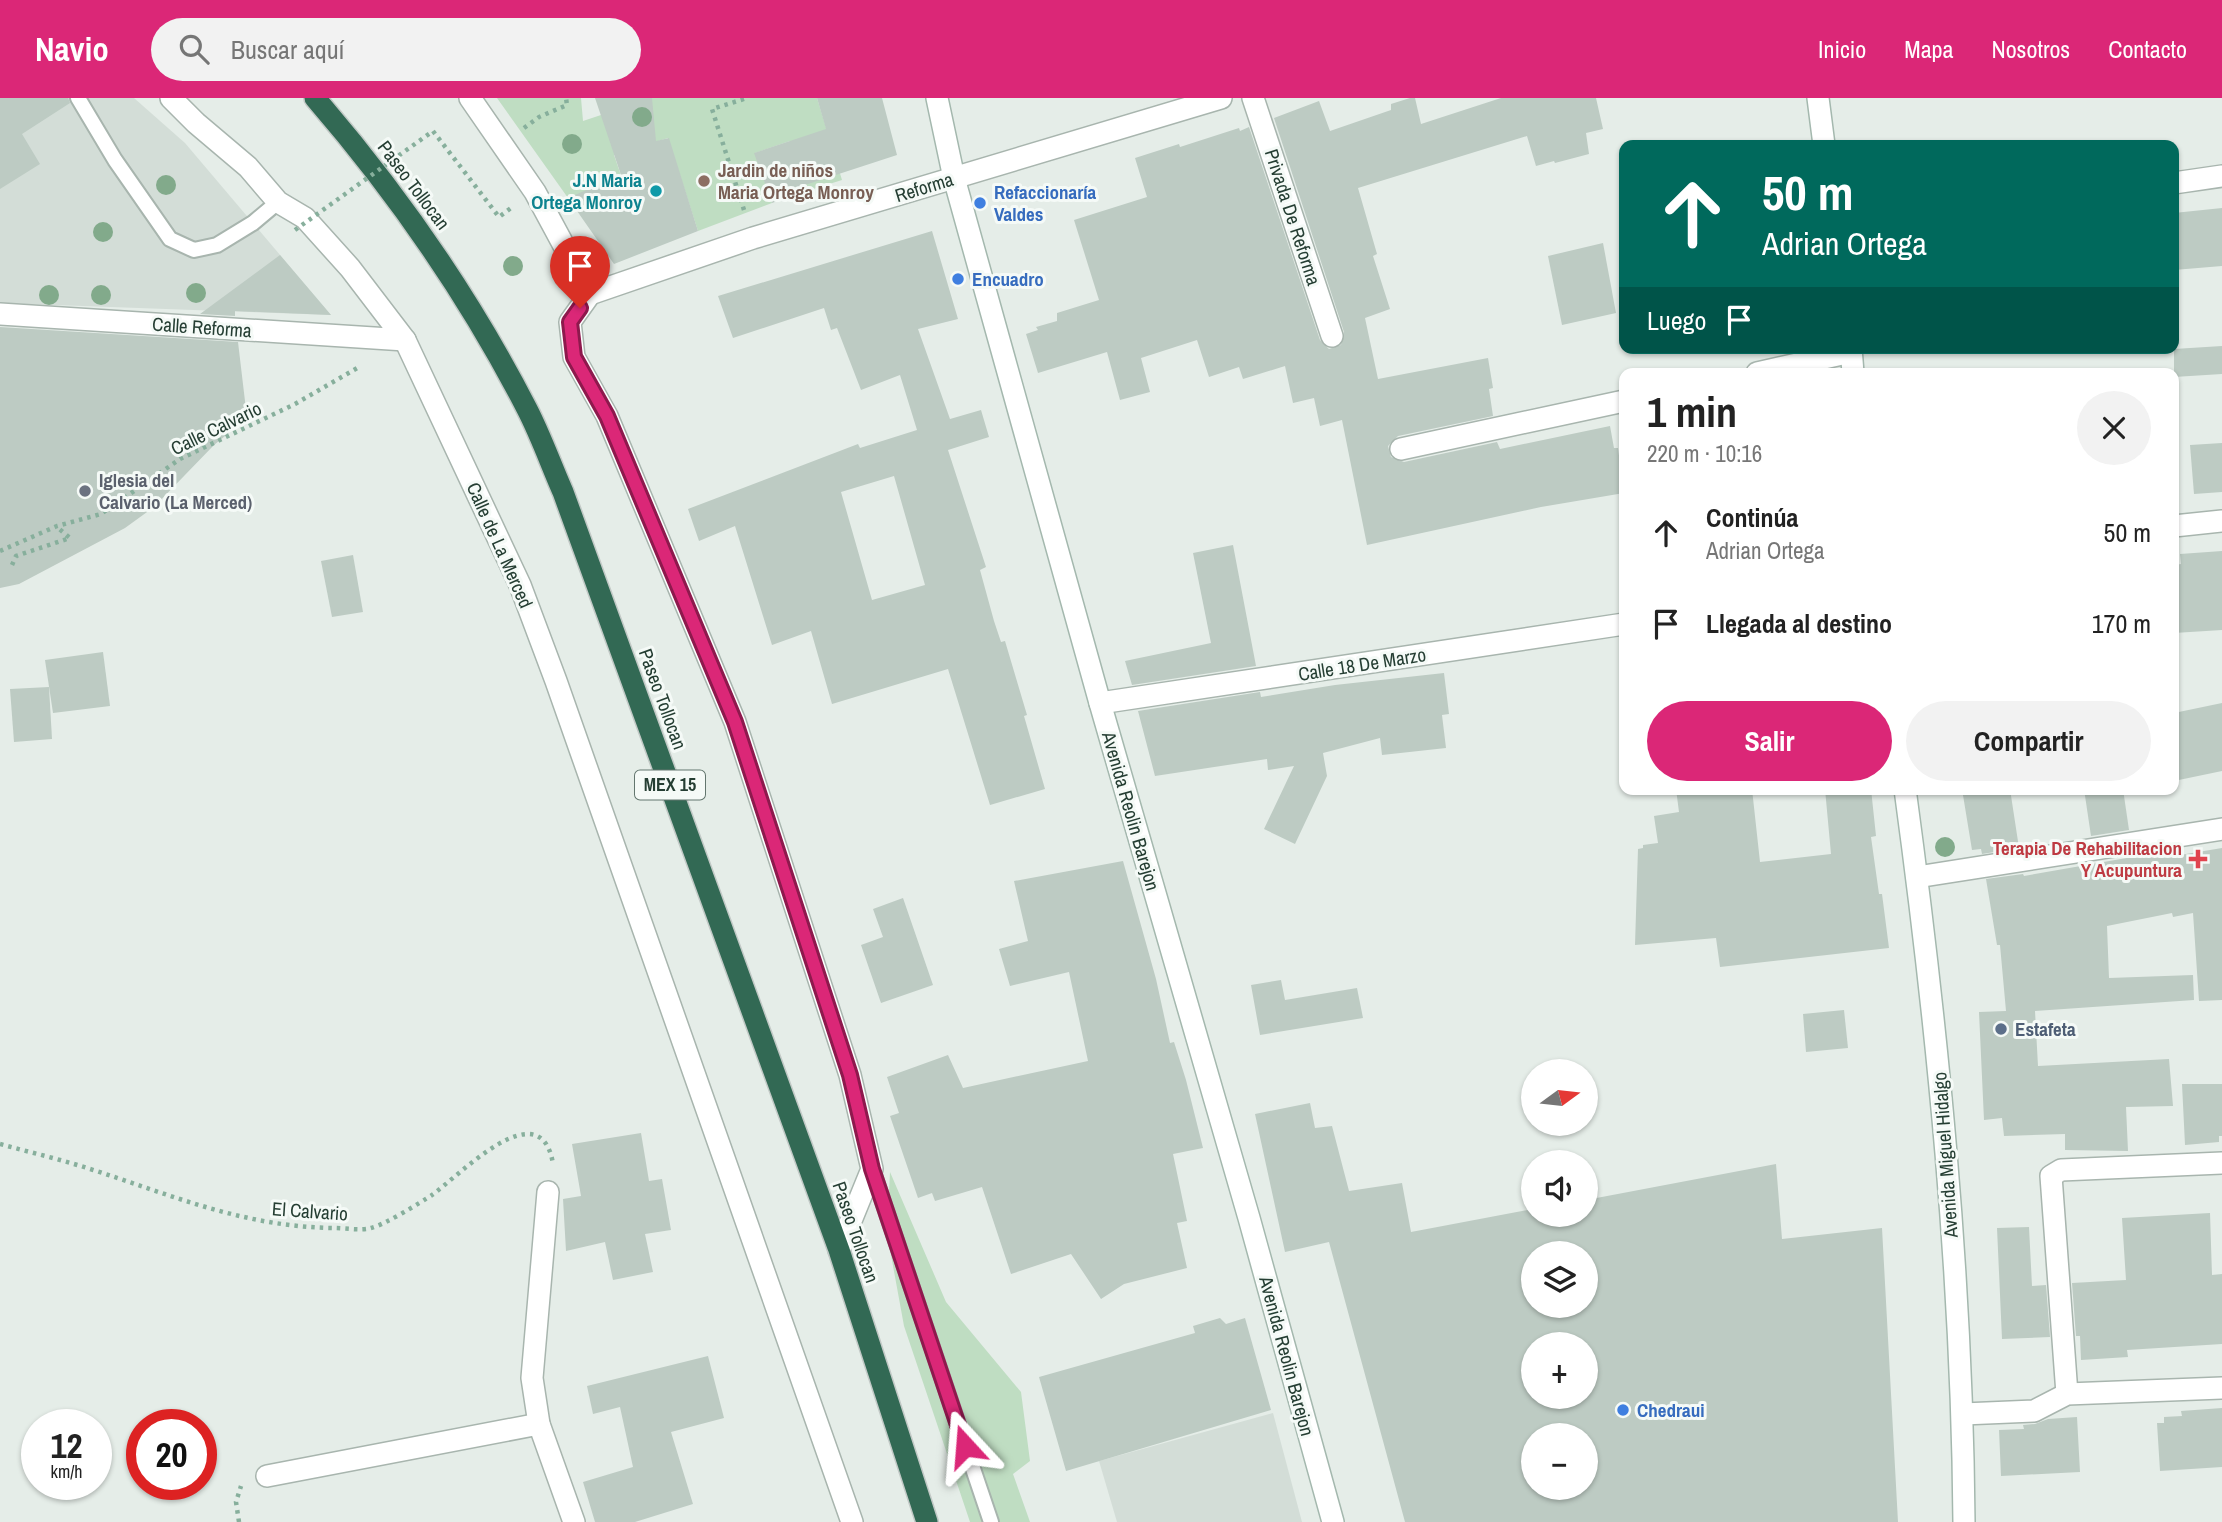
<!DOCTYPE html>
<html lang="es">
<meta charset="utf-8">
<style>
body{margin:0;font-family:"Archivo Narrow",sans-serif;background:#f2f2f2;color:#222;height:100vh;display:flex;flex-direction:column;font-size:26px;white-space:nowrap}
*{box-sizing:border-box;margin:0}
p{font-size:23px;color:#767676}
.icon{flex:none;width:38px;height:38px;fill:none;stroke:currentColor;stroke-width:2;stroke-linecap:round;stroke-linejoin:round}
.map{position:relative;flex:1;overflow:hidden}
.side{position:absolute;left:1619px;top:270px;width:560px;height:427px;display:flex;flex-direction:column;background:#fff;border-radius:14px;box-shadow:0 2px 5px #0004}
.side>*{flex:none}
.guide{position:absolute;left:1619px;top:42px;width:560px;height:214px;border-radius:14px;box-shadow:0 2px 5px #0004;background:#00695c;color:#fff;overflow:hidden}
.needle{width:46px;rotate:75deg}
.buttons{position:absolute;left:1521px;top:961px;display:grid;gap:14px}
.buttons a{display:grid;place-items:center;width:77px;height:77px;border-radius:50%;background:#fff;box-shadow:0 2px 5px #0004;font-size:35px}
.speed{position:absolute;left:21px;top:1311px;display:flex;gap:14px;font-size:35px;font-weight:700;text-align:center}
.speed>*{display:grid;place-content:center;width:91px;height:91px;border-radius:50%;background:#fff;box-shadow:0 2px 5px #0004;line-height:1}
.speed small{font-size:18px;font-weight:400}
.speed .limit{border:10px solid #d22;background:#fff;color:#111}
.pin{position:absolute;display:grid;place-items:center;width:60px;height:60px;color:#fff;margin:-72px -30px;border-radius:50% 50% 50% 0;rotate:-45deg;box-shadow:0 0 7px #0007}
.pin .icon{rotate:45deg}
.me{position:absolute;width:77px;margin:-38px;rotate:341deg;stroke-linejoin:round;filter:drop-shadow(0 0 5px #0008)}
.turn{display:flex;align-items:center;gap:24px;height:147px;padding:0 28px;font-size:32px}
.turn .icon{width:91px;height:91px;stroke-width:2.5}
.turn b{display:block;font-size:49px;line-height:60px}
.then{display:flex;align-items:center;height:66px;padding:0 28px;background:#0003;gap:14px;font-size:26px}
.round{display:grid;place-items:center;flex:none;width:74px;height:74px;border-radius:37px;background:#f2f2f2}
.overview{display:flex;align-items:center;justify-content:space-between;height:119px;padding:0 28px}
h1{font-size:42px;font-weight:700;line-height:52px}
.cta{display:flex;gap:14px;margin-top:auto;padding:14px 28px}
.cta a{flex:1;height:80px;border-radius:42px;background:#db2777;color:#fff;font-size:28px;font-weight:700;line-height:80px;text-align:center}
.cta a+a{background:#f2f2f2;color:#222}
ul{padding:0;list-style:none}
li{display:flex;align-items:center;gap:21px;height:91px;padding:0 28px}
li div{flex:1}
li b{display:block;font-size:26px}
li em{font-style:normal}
header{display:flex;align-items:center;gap:42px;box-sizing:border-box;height:98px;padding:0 35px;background:#db2777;color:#fff}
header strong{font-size:33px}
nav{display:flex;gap:38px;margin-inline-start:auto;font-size:24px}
.search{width:490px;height:63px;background:#f2f2f2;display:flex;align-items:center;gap:18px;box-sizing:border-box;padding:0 24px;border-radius:38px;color:#767676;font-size:26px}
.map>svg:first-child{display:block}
.built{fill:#d3ddd7}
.green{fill:#bfddc2}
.building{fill:#bdcbc3;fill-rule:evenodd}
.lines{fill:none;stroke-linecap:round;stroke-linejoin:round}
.lane-casing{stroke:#a8b5ae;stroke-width:18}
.street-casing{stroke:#a8b5ae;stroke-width:24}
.secondary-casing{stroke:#a4b8ae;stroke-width:24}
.highway-casing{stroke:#c2c9c6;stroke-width:24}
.path{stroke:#87af9c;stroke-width:4.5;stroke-dasharray:3.5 5;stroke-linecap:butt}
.lane{stroke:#fff;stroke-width:14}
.street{stroke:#fff;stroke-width:21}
.secondary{stroke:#fff;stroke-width:21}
.highway{stroke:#326954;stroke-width:21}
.path-bridge{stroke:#87af9c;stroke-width:4.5;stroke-dasharray:3.5 5;stroke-linecap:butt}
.tree{fill:#82aa8b}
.route-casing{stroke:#8e194d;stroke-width:18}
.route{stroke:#db2777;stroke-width:12}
.education-dot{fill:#8d6e63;stroke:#f5faf7;stroke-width:2.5}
.culture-dot{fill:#0f9aa8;stroke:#f5faf7;stroke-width:2.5}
.shop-dot{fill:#3f7fe0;stroke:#f5faf7;stroke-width:2.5}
.worship-dot{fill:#6b7280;stroke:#f5faf7;stroke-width:2.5}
.health-dot{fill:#e0444e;stroke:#f5faf7;stroke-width:2.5}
.service-dot{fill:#5c6f8a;stroke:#f5faf7;stroke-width:2.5}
.labels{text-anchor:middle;stroke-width:6;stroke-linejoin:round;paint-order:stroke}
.shield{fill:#f5faf7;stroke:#63766e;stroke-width:2}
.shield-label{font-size:18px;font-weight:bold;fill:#253e33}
.education-label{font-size:19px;font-weight:bold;fill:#785e54;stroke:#f5faf7;text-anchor:start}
.culture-label{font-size:19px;font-weight:bold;fill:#0d838f;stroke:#f5faf7;text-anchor:end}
.street-label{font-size:19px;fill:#253e33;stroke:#f5faf7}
.shop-label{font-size:19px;font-weight:bold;fill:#366cbe;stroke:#f5faf7;text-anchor:start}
.worship-label{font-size:19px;font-weight:bold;fill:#5b616d;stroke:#f5faf7;text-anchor:start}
.health-label{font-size:19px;font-weight:bold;fill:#be3a42;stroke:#f5faf7;text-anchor:end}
.service-label{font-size:19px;font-weight:bold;fill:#4e5e75;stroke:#f5faf7;text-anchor:start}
</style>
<header>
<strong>Navio</strong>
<div class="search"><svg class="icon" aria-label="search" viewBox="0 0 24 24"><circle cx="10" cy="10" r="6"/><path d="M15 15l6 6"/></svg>Buscar aquí</div>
<nav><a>Inicio</a><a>Mapa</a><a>Nosotros</a><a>Contacto</a></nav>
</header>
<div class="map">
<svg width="2222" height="1424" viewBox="0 0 2222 1424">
<rect width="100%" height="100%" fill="#e5ede8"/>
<g class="built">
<path d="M 0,0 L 134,0 L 185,45 L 331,217 L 0,205 Z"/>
<path d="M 1273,1315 L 1302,1424 L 1117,1424 L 1099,1363 Z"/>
</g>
<g class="green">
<path d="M 497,0 L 581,0 L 583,23 L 652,0 L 817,0 L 842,82 L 807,93 L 790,43 L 755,55 L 772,105 L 698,133 L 668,40 L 614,57 L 639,130 L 568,100 Z"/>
<path d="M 890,1074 L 946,1204 L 1021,1294 L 1030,1363 L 1013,1376 L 1030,1424 L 970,1424 L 904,1228 L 887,1135 Z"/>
</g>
<g class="building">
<path d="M 0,0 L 68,0 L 70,5 L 22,36 L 40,66 L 0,91 Z"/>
<path d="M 595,0 L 652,0 L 656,43 L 669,40 L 698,133 L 614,166 L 568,100 L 621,77 Z"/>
<path d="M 817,0 L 882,0 L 897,57 L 805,87 L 807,93 L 772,105 L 754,55 L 826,31 Z"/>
<path d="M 1410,0 L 1415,0 L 1421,26 L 1501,0 L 1596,0 L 1603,31 L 1586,35 L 1589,56 L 1555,65 L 1554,63 L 1536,68 L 1527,38 L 1358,90 L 1377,156 L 1373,158 L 1390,211 L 1365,220 L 1378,281 L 1488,260 L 1493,290 L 1489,291 L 1493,318 L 1398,338 L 1388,348 L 1391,359 L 1404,364 L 1497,344 L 1500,351 L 1610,328 L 1614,350 L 1618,350 L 1624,395 L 1541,409 L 1367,447 L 1342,322 L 1320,328 L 1314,300 L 1293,305 L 1285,268 L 1243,281 L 1239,269 L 1209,279 L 1197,242 L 1141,260 L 1150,294 L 1120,302 L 1107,254 L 1038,275 L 1026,236 L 1038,232 L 1036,229 L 1057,223 L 1057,215 L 1099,202 L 1074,122 L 1147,99 L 1135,60 L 1179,46 L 1180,49 L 1239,30 L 1240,33 L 1249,29 L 1320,242 L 1329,251 L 1341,247 L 1344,234 L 1274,20 L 1319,3 L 1330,33 L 1391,12 L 1391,6 Z"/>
<path d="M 2222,110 L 2222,168 L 2174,172 L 2174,115 Z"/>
<path d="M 932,133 L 958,221 L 918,231 L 950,321 L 981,312 L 989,339 L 948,352 L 986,469 L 980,472 L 994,523 L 1001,544 L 1005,543 L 1027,617 L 1024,618 L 1045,691 L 990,707 L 948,571 L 832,606 L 811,533 L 772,547 L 735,428 L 699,443 L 688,411 L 858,346 L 860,350 L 917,332 L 900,277 L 861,292 L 837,230 L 831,232 L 824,210 L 733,240 L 718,198 ZM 894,378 L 925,487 L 872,502 L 841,394 Z"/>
<path d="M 1603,145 L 1616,215 L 1562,227 L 1548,158 Z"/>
<path d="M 280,157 L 331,217 L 235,213 L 235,218 L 200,216 Z"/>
<path d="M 0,229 L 238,244 L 247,320 L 214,347 L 154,409 L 125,430 L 19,486 L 0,490 Z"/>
<path d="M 2222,248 L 2222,276 L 2174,279 L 2174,251 Z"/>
<path d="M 2222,345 L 2222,394 L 2194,396 L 2190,347 Z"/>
<path d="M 1233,447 L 1256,568 L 1132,587 L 1125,563 L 1211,545 L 1193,455 Z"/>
<path d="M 2222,453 L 2222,532 L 2174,535 L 2174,467 L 2181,466 L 2180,456 Z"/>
<path d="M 353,457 L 363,514 L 332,519 L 321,463 Z"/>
<path d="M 103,554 L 110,608 L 53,615 L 45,562 Z"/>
<path d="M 1444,575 L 1449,616 L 1442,617 L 1446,650 L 1382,657 L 1380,640 L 1323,655 L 1327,678 L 1295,746 L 1264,731 L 1294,668 L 1268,672 L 1267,661 L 1155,678 L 1138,613 L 1260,594 L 1261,599 L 1335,587 Z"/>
<path d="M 49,589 L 52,641 L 14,644 L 10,591 Z"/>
<path d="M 2222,605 L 2222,673 L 2174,683 L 2174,615 Z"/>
<path d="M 1676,691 L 1752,691 L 1760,764 L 1831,756 L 1825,691 L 1871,691 L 1876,738 L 1871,739 L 1879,796 L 1882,796 L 1889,850 L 1720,869 L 1716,840 L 1635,847 L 1638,751 L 1643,750 L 1643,747 L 1658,745 L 1654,718 L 1679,714 Z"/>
<path d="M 1962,691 L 2010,691 L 2019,750 L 1982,756 L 1981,751 L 1972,752 Z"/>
<path d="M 2084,691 L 2123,691 L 2129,732 L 2091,738 Z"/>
<path d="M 2222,750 L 2222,902 L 2199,903 L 2193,815 L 2173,819 L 2172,815 L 2107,828 L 2109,880 L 2193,877 L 2194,902 L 2035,913 L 2038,968 L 2169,961 L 2173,1008 L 2126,1009 L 2128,1053 L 2065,1052 L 2065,1036 L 2004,1038 L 2002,1020 L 1984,1022 L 1979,914 L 2006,913 L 2000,847 L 1997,847 L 1986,781 L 2023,776 L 2024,778 L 2161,754 L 2162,760 Z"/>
<path d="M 1123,763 L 1156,881 L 1170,945 L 1174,944 L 1186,982 L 1203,1050 L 1173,1056 L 1187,1123 L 1177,1125 L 1187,1170 L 1124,1186 L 1101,1201 L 1071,1156 L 1011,1176 L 982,1089 L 935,1103 L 932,1095 L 918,1100 L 890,1018 L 899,1015 L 887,979 L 948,957 L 963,990 L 1088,963 L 1069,874 L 1010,888 L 999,851 L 1028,843 L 1014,783 Z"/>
<path d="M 903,800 L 933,887 L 881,905 L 861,847 L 883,839 L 873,811 Z"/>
<path d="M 1281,882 L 1285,902 L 1357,890 L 1363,920 L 1260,937 L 1251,887 Z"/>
<path d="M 1844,912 L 1848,950 L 1806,954 L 1803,916 Z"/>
<path d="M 2182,986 L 2222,986 L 2222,1038 L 2219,1038 L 2219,1044 L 2185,1047 Z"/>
<path d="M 1310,1005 L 1315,1030 L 1332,1028 L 1349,1093 L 1402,1085 L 1411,1134 L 1533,1111 L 1533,1116 L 1586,1116 L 1586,1102 L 1776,1066 L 1782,1141 L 1882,1130 L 1898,1424 L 1405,1424 L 1329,1144 L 1285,1154 L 1255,1016 ZM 1533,1155 L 1586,1155 L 1586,1208 L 1533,1208 ZM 1533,1246 L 1586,1246 L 1586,1298 L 1533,1298 ZM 1533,1337 L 1586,1337 L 1586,1390 L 1533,1390 Z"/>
<path d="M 641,1035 L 649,1083 L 662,1081 L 671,1132 L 645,1136 L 653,1174 L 613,1182 L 605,1144 L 566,1153 L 563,1101 L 581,1098 L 572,1046 Z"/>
<path d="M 2210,1115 L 2212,1177 L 2222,1176 L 2222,1246 L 2127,1252 L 2128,1259 L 2081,1262 L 2080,1238 L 2076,1238 L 2072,1185 L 2126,1182 L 2122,1120 Z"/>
<path d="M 2029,1129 L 2032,1188 L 2046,1187 L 2050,1239 L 2002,1241 L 1997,1130 Z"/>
<path d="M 1220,1220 L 1226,1226 L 1245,1220 L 1271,1312 L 1066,1373 L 1039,1279 L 1195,1235 L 1193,1228 Z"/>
<path d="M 708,1258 L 724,1320 L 671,1334 L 693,1406 L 635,1424 L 595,1424 L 583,1384 L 633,1369 L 620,1309 L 593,1316 L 587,1288 Z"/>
<path d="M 2222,1310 L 2222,1369 L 2160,1373 L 2157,1325 L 2164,1325 L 2164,1319 L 2182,1318 L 2181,1313 Z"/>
<path d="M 2077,1319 L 2080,1374 L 2001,1378 L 1999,1332 L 2024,1331 L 2023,1327 L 2035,1326 L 2048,1321 Z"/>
</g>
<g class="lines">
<g class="lane-casing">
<g id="lane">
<path d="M 78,0 L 115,62 L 170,141 L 194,152 L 217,147 L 253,125 L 278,104"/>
<path d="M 872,1071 L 991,1424"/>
</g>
</g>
<g class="street-casing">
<g id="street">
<path d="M 171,0 L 196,25 L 248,69 L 278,104 L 305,120 L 350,170 L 405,242 L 520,487 L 556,583 L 852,1424"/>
<path d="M 470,0 L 535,94 L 590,196"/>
<path d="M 1253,0 L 1332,238"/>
<path d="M 2174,85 L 2222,78"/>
<path d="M 590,196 L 570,224 L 574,259 L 607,318 L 735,624 L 850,977 L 872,1071 L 839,1152"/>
<path d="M 590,196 L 753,140 L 1221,0"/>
<path d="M 0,216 L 405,242"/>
<path d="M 1757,275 L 1851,254"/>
<path d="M 1401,351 L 1624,303"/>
<path d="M 2174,428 L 2222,423"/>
<path d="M 1100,605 L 1624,526"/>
<path d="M 1917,779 L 2222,731"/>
<path d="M 548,1094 L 532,1280 L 539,1326 L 574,1424"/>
<path d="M 2067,1296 L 2051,1078 L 2061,1072 L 2222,1065"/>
<path d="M 1963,1316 L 2034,1313 L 2067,1296 L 2222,1290"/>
<path d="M 267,1378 L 539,1326"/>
</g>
</g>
<g class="secondary-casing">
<g id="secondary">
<path d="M 937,0 L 954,80 L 1100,605 L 1249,1120 L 1333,1424"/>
<path d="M 1818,0 L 1824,47"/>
<path d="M 1851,250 L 1853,275"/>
<path d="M 1905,691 C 1938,934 1962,1179 1964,1424"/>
</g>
</g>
<g class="highway-casing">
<path id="highway" d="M 315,0 C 398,96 469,198 527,311 C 541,338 551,367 563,394 L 839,1152 L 927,1424"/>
</g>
<g class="path">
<path d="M 524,30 L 539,19 L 567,7 L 566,0"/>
<path d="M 433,33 L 499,119 L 511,110"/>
<path d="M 744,112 L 712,11 L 747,0"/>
<path d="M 0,453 L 57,428 L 101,416 L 180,361 L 295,306 L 359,269"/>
<path d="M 12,467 L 16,458 L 70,440 L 57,429"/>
<path d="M 0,1046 C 29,1054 59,1061 87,1070 C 172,1097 243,1129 334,1130 C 345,1130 361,1133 371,1130 C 384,1127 420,1105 432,1097 C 459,1078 541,991 553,1066"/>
<path d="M 239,1424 L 236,1404 L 241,1388"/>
</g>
<use href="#lane" class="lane"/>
<use href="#street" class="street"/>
<use href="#secondary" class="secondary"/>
<use href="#highway" class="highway"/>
<path class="path-bridge" d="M 295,132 L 433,33"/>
</g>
<g class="tree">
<circle cx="642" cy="19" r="10"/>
<circle cx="572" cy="46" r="10"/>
<circle cx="166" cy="87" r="10"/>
<circle cx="103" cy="134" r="10"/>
<circle cx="513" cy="168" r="10"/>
<circle cx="196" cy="195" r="10"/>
<circle cx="49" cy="197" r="10"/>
<circle cx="101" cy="197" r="10"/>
<circle cx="1945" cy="749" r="10"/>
</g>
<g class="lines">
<g class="route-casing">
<path id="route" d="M 580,210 L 570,224 L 574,259 L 607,318 L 735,624 L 850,977 L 872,1071 L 965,1348"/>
</g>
<use href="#route" class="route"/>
</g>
<circle class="education-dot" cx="704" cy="83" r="7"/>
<circle class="culture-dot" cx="656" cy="93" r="7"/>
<g class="shop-dot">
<circle cx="980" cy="105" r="7"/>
<circle cx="958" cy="181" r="7"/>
<circle cx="1623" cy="1312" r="7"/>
</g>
<circle class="worship-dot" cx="85" cy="393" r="7"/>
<path class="health-dot" d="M2194.5 750.5h7v7h7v7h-7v7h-7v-7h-7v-7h7z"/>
<circle class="service-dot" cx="2001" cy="931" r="7"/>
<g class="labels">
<rect class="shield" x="635" y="672.5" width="70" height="29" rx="5"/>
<g class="shield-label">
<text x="670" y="693">MEX 15</text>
</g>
<g class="education-label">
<text x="718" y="79">Jardin de niños<tspan x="718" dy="22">Maria Ortega Monroy</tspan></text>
</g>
<g class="culture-label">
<text x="642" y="89">J.N Maria<tspan x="642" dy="22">Ortega Monroy</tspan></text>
</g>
<g class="street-label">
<text transform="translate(414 87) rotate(53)" y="7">Paseo Tollocan</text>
<text transform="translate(924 89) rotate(-17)" y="7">Reforma</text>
<text transform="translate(1293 119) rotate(72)" y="7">Privada De Reforma</text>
<text transform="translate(202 229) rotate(4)" y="7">Calle Reforma</text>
<text transform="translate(216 330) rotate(-26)" y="7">Calle Calvario</text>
<text transform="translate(500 447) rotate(66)" y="7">Calle de La Merced</text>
<text transform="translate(1362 566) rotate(-9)" y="7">Calle 18 De Marzo</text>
<text transform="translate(663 601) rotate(70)" y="7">Paseo Tollocan</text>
<text transform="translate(1131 713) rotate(74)" y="7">Avenida Reolin Barejon</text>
<text transform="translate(1945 1057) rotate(-94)" y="7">Avenida Miguel Hidalgo</text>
<text transform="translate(310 1113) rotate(4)" y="7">El Calvario</text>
<text transform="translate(856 1134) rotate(71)" y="7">Paseo Tollocan</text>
<text transform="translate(1287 1258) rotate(75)" y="7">Avenida Reolin Barejon</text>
</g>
<g class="shop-label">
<text x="994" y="101">Refaccionaría<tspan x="994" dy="22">Valdes</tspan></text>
<text x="972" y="188">Encuadro</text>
<text x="1637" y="1319">Chedraui</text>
</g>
<g class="worship-label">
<text x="99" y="389">Iglesia del<tspan x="99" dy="22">Calvario (La Merced)</tspan></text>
</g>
<g class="health-label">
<text x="2182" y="757">Terapia De Rehabilitacion<tspan x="2182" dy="22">Y Acupuntura</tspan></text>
</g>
<g class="service-label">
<text x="2015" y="938">Estafeta</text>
</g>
</g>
</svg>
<div class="buttons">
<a><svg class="needle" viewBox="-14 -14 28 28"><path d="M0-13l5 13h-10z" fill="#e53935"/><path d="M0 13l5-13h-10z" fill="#767676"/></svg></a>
<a><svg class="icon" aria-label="sound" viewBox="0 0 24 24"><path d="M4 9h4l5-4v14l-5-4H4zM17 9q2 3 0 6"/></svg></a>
<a><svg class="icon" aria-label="layers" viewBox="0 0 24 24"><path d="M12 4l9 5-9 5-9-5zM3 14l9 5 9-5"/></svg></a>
<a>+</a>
<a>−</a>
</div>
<div class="speed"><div>12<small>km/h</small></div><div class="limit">20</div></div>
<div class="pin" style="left:580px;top:210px;background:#d93025"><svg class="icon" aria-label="arrive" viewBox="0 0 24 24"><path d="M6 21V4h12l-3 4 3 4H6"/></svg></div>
<svg class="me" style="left:965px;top:1348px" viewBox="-20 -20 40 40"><path d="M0-17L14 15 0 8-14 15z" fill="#db2777" stroke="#fff" stroke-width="4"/></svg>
<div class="guide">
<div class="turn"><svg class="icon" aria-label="ahead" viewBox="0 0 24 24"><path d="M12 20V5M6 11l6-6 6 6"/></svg><div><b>50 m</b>Adrian Ortega</div></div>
<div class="then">Luego<svg class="icon" aria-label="arrive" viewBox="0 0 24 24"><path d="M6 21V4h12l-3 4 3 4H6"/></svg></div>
</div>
<section class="side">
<div class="overview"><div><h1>1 min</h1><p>220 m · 10:16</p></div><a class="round"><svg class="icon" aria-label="close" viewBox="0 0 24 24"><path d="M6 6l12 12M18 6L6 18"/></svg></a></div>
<ul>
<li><svg class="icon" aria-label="ahead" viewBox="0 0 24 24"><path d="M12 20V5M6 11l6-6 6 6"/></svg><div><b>Continúa</b><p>Adrian Ortega</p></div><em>50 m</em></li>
<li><svg class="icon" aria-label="arrive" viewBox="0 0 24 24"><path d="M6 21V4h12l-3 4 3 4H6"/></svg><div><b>Llegada al destino</b></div><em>170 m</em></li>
</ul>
<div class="cta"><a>Salir</a><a>Compartir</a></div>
</section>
</div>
